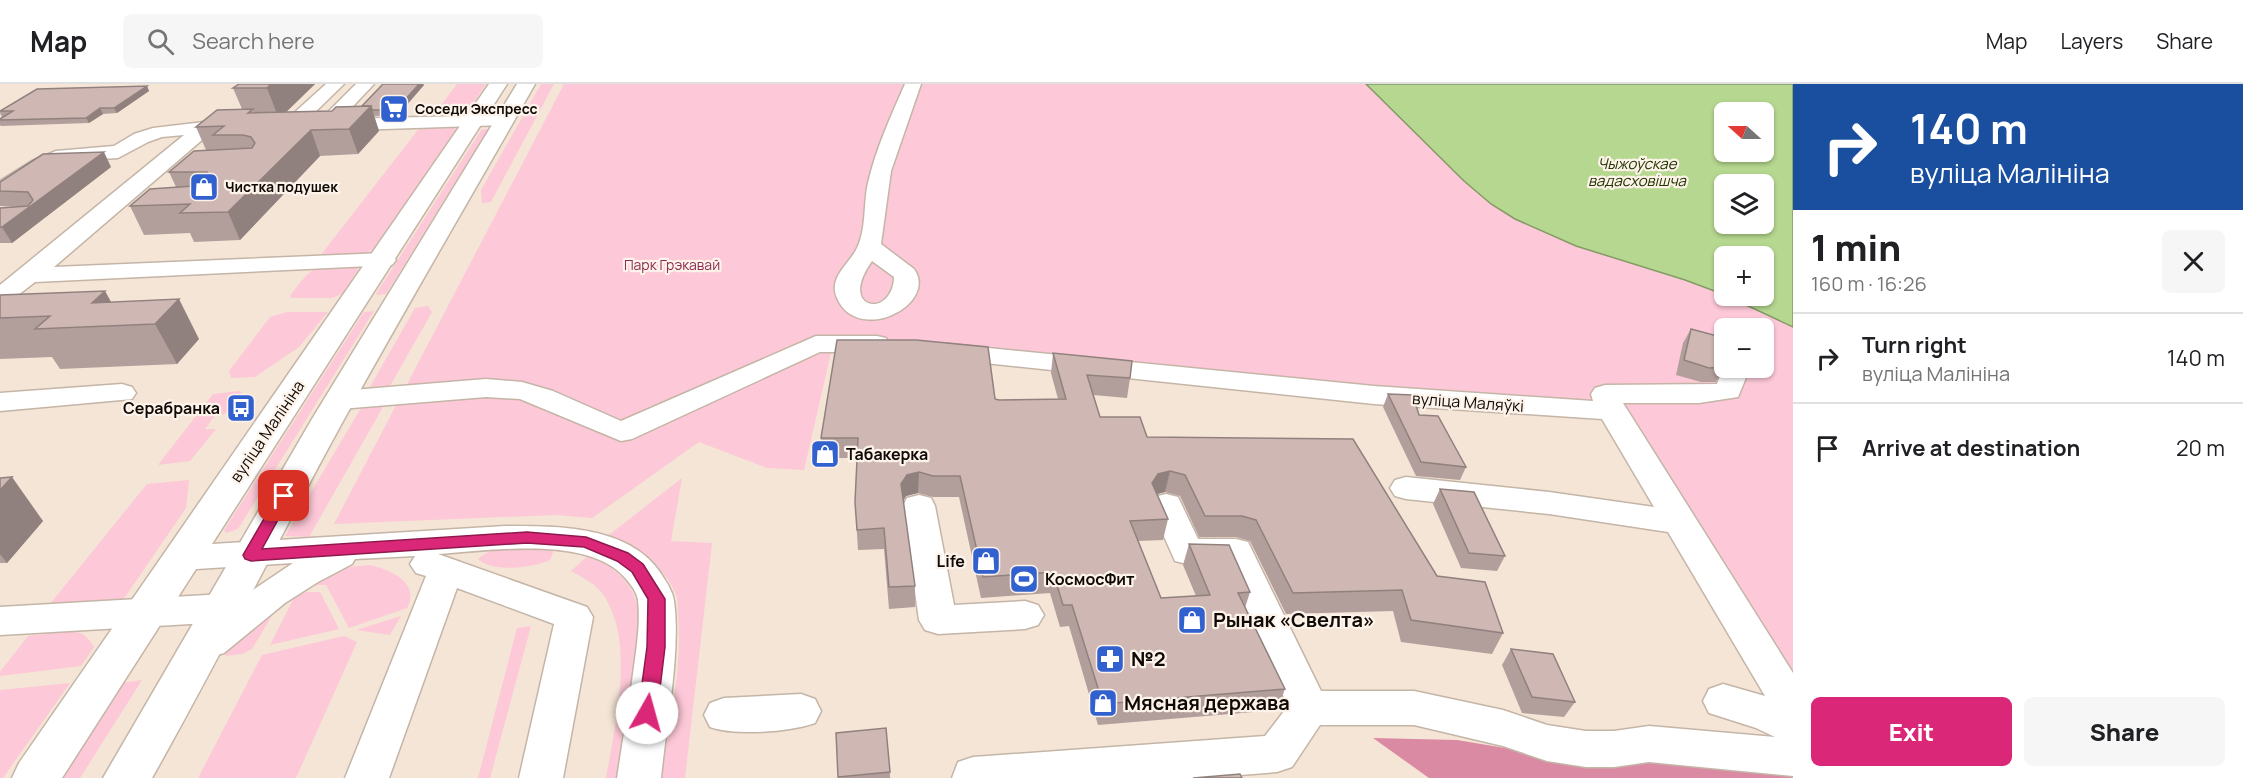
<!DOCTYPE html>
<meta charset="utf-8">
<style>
body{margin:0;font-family:Manrope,sans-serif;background:#f6f6f6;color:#202124;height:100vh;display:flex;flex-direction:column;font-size:22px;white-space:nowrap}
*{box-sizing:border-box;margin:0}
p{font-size:20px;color:#757577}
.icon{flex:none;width:33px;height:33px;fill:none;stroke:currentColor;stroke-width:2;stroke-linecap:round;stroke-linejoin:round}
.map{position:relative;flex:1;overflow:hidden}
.details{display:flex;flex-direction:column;background:#fff;width:450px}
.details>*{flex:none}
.hud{background:#1a4fa0;color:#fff;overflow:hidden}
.needle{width:39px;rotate:291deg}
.buttons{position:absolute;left:1714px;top:18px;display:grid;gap:12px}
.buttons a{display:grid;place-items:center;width:60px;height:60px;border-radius:9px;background:#fff;box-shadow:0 2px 4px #0004;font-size:30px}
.pin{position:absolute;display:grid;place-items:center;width:51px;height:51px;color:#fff;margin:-26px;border-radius:12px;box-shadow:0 3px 9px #0006}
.me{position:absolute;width:66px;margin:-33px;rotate:7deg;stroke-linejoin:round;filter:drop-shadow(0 0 4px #0008)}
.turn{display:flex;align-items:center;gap:21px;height:126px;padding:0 18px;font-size:27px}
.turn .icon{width:78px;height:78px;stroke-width:2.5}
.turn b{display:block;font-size:42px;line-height:51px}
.round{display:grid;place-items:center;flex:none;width:63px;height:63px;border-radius:9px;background:#f6f6f6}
.head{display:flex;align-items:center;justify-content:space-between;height:102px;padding:0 18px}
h1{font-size:36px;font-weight:800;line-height:45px}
.button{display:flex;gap:12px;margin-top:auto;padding:12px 18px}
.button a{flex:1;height:69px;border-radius:9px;background:#db2777;color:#fff;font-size:24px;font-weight:800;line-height:69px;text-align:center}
.button a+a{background:#f6f6f6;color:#202124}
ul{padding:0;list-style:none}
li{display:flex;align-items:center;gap:18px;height:90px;padding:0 18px;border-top:2px solid #e0e0e0}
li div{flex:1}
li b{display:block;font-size:22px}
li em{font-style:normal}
header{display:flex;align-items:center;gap:36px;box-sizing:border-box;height:84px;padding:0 30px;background:#fff;border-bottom:2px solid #e0e0e0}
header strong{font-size:28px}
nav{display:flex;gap:33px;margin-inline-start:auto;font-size:21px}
.search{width:420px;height:54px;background:#f6f6f6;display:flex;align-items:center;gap:15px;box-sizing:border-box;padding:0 21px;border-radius:9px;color:#757577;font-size:22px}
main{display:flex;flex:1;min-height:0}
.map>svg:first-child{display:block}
.green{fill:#fdc8d7;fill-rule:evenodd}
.forest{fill:#db8aa3}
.water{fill:#b5d78f;stroke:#849a66;stroke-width:1.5;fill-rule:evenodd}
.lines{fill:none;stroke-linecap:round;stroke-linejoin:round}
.minor-casing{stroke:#c4b5a7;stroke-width:3}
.major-casing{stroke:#c4b5a7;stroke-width:3}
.minor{fill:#fff;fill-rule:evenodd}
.major{fill:#fff;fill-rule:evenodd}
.wall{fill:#b29e9b}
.shaded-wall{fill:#91817e}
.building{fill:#cfb8b4;stroke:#91817e;stroke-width:1.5}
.route{fill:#db2777;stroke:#8e194d;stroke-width:1.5}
.labels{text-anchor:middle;stroke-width:4.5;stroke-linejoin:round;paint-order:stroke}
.far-poi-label{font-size:14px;font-weight:bold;fill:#100a06;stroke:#fdf3ea;text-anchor:start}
.far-park-label{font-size:14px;fill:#8c2c51;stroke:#fdf3ea}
.far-water-label{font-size:15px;font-style:italic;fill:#223601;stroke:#fdf3ea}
.street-label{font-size:16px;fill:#100a06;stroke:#fdf3ea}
.poi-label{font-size:16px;font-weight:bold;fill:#100a06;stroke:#fdf3ea;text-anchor:end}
.near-poi-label{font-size:20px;font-weight:bold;fill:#100a06;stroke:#fdf3ea;text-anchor:start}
</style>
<header>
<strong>Map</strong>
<div class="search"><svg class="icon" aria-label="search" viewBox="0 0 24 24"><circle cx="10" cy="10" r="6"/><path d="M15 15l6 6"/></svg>Search here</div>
<nav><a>Map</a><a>Layers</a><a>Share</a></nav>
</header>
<main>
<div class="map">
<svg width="1793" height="694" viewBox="0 0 1793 694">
<rect width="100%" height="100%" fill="#f5e5d6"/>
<g class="green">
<path d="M 457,0 L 486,0 L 464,33 L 430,36 Z"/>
<path d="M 541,0 L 554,0 L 491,118 L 482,119 L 481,106 Z"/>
<path d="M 564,0 L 1366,0 L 1464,97 L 1491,120 L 1515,135 L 1576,162 L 1713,206 L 1793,243 L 1793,612 L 1624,332 L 833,260 L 804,386 L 767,384 L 699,358 L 592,434 L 556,431 L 334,440 ZM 1725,244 L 1764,244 L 1764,284 L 1725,284 Z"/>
<path d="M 421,42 L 450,42 L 456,45 L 374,164 L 364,172 L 317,176 Z"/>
<path d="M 482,45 L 488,45 L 386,210 L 377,211 L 376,210 Z"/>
<path d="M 352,182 L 359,184 L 342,210 L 332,214 L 291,214 L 290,212 C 315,179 312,183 352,182 Z"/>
<path d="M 428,222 L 432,228 L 390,302 L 370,303 L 415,224 Z"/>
<path d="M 374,227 L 238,445 L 226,449 L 224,446 L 364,228 Z"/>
<path d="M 287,228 L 328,228 L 299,263 L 255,293 L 231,294 L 229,287 L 270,233 Z"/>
<path d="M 239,307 L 242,308 L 225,330 L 215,331 L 205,345 L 216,345 L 190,377 L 158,381 L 213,310 Z"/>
<path d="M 383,323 L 309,453 L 285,452 L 361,324 Z"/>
<path d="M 682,394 L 671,457 L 712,459 L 685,694 L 661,694 C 669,640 683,584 678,529 C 678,524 678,516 676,511 C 664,480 636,465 609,451 Z"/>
<path d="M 189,396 L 186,424 L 125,513 L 109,523 L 42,530 L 147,400 Z"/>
<path d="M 555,463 L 550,476 C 533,484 491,489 478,475 C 497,457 530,464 555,463 Z"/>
<path d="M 589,471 C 624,488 638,505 641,544 L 621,694 L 606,694 C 615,642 637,554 601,508 C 594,499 582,493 571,487 Z"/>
<path d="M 369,481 C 390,485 421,499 407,524 L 349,544 L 326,501 L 304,501 L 341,484 Z"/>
<path d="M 286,508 L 252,565 L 242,570 L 225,572 L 235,555 Z"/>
<path d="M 297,508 L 320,508 L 339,545 L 270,561 Z"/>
<path d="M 401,532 L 390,551 L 356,546 Z"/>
<path d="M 531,542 L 490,694 L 478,694 L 517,544 Z"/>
<path d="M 69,547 C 83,548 86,551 94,563 L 81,582 L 0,592 L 0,588 L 28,552 Z"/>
<path d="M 344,552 L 357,558 L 296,694 L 198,694 L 262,571 Z"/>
<path d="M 142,596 L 80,694 L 61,694 L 122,599 Z"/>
<path d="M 70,599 L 3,694 L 0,694 L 0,606 Z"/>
</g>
<path class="forest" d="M 1373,654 L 1457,656 L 1589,678 L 1781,668 L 1793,694 L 1429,694 Z"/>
<path class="water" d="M 1366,0 L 1793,0 L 1793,243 L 1727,212 L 1764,212 L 1764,172 L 1725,172 L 1725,211 L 1685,196 L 1576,162 L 1515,135 L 1491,120 L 1464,97 ZM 1725,28 L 1764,28 L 1764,68 L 1725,68 ZM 1725,100 L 1764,100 L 1764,140 L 1725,140 Z"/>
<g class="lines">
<g class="minor-casing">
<g id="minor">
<path d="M 326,0 L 344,0 L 307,36 L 320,36 L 356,0 L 374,0 L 341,35 L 505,31 L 511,32 L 514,36 L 511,40 L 505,41 L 324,47 L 284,46 L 281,42 L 284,38 Z"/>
<path d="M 905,0 L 921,0 L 891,87 L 881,160 L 914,185 C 939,220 858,262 837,214 C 828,194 848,181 856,166 C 867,146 863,120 868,99 C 876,64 891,32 905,0 ZM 872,177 L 894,193 C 893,235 836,227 872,177 Z"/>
<path d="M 204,38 L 243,40 L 245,44 L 243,48 L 209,50 L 54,183 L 384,169 L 392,171 L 396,176 L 392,181 L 35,198 L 9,218 L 0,220 L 0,201 L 184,51 L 162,53 L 148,58 L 118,74 L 66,77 L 46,85 L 7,110 L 0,112 L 0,97 L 32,77 L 56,67 L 114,62 L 134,50 L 153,44 Z"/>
<path d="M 816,252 L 877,252 L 886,254 L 890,260 L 886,266 L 877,268 L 820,268 L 632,355 L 621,357 L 520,315 L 486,313 L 340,325 L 330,322 L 326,316 L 330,310 L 340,307 L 486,295 L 522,298 L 553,307 L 621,337 Z"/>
<path d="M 948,260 L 1374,302 L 1593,317 L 1591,310 L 1595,304 L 1605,301 L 1717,300 L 1725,281 L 1725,284 L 1750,284 L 1738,313 L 1699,319 L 1623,319 L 1793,589 L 1793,692 L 1649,678 L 1614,683 L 1586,683 L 1547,677 L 1503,662 L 1414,641 L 1320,641 L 1292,683 L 1277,688 L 1203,694 L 952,694 L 958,678 L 973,673 L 1265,652 L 1288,622 L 1224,480 L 1187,480 L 1175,477 L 1150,421 L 1154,413 L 1166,410 L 1178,413 L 1198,455 L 1236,455 L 1248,458 L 1321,607 L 1414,607 L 1503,626 L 1547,641 L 1586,647 L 1614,647 L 1649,642 L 1775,653 L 1756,644 L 1709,629 L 1703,617 L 1709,605 L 1723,600 L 1765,612 L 1668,448 L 1549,430 L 1406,415 L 1395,412 L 1390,404 L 1395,396 L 1406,393 L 1549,408 L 1654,423 L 1602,335 L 1374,320 L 938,274 L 935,268 L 938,262 Z"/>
<path d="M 122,300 L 132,303 L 136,309 L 132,315 L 0,327 L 0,309 Z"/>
<path d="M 919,411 L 931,414 L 935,422 L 954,521 L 1025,517 L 1038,521 L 1044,531 L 1038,541 L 1025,545 L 938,550 L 925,546 L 919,536 L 903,422 L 907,414 Z"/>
<path d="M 505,442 C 559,442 635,441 665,496 C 669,502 673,510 674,517 C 681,567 666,642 661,694 L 617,694 C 622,662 627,630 632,598 C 635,572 641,543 638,516 C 637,509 632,502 627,496 C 591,450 489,467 438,470 L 587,523 L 593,533 L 563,694 L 519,694 L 554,540 L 457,504 L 389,694 L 345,694 L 426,492 L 416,489 L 410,480 L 415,472 L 355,475 L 352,480 L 318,498 L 285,519 L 224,569 L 211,573 L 198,569 L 192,558 L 198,547 L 208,539 L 0,551 L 0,523 L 224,510 L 238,516 L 293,479 L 181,486 L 169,483 L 164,474 L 169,465 L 181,462 Z"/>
<path d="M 801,610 L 815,615 L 821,627 L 815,639 C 789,648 736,652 710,643 L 704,631 L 710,619 L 724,614 Z"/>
</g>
</g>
<g class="major-casing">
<g id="major">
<path d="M 489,0 L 507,0 L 62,694 L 12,694 L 19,679 Z"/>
<path d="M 517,0 L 535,0 C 471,113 405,225 342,339 C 278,456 218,577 152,694 L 103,694 L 312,335 Z"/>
</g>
</g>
<use href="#minor" class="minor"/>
<use href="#major" class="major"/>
</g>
<g class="wall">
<path d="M 315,0 L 286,28 L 332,27 L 362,22 L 383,0 L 423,0 L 424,1 L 398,31 L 374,32 L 379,47 L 358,70 L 320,72 L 240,156 L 194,158 L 190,149 L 144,151 L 130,122 L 176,103 L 169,88 L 206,66 L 196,43 L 242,25 L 233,4 Z"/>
<path d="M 147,2 L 149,7 L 117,29 L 103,30 L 89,39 L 1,42 L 0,41 L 0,35 L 3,33 L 2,33 L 0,29 L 0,27 Z"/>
<path d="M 111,83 L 12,159 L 0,159 L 0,124 L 19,123 L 0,122 L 0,98 Z"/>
<path d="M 0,211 L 111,218 L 199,255 L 177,280 L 60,285 L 52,273 L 0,275 Z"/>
<path d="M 1691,245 L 1724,283 L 1716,298 L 1701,298 L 1676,291 L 1683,259 Z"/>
<path d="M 1053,269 L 1130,294 L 1127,314 L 1093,311 L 1100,333 L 1147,353 L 1437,492 L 1503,549 L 1492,570 L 1401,558 L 1393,527 L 1286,530 L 1250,457 L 1236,453 L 1199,453 L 1180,412 L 1165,408 L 1157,410 L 1168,435 L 1163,456 L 1138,457 L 1161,514 L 1196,512 L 1183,481 L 1189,460 L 1250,508 L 1245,524 L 1285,605 L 1277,626 L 1098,641 L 1069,542 L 1060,543 L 1050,509 L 981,514 L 959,413 L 933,413 L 918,409 L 906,412 L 903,417 L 915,502 L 915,523 L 889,525 L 884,465 L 858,466 L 855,418 L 857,374 L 823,374 L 821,354 L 995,315 L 999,316 L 1058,315 L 1051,289 Z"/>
<path d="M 1388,310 L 1419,331 L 1466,383 L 1460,396 L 1416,392 L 1383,323 Z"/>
<path d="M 0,394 L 43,437 L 7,479 L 0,479 Z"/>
<path d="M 1440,405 L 1505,472 L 1497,487 L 1461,484 L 1433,420 Z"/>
<path d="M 1511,565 L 1575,618 L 1564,633 L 1522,629 L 1502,581 Z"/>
<path d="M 836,649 L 890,688 L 890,694 L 838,694 Z"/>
</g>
<g class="shaded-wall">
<path d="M 271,0 L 315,0 L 279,35 L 267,4 Z"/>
<path d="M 419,0 L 423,0 L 424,1 L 398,31 L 396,26 Z"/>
<path d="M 147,2 L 149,7 L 117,29 L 114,24 Z"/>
<path d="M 371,22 L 379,47 L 358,70 L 349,45 Z"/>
<path d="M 100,24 L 103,30 L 89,39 L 86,34 Z"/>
<path d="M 311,46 L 320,72 L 240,156 L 228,128 Z"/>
<path d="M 104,68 L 111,83 L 12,159 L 2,143 Z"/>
<path d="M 105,207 L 124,241 L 92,219 Z"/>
<path d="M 179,215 L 199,255 L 177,280 L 155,240 Z"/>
<path d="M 1170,387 L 1165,408 L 1153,411 L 1152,399 L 1158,390 Z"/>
<path d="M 919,388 L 918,409 L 906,412 L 901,421 L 901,400 L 907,391 Z"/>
<path d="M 12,393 L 43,437 L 7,479 L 0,470 L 0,406 Z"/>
</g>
<g class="building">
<path d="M 239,0 L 271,0 L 267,4 L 233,4 Z"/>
<path d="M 383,0 L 419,0 L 396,26 L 372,26 L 371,22 L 362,22 Z"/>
<path d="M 147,2 L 114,24 L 100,24 L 86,34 L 0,36 L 0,35 L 13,27 L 0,27 L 37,5 Z"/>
<path d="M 371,22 L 349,45 L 311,46 L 228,128 L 180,129 L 190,120 L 130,122 L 150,105 L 208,101 L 212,94 L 207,88 L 169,88 L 194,67 L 252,64 L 255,59 L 251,53 L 243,51 L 213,51 L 224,42 L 196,43 L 217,26 L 253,25 L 248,29 L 332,27 L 336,23 Z"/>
<path d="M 104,68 L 2,143 L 0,143 L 0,124 L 28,122 L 33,116 L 28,108 L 0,107 L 0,98 L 43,70 Z"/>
<path d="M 105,207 L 92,219 L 179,215 L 155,240 L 35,245 L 50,232 L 0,234 L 0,211 Z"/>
<path d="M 1691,245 L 1725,254 L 1724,283 L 1709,284 L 1684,276 Z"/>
<path d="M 837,256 L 916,256 L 988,263 L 995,315 L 999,316 L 1066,315 L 1053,269 L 1132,277 L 1130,294 L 1087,291 L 1100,333 L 1140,333 L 1147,353 L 1353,355 L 1437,492 L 1485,498 L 1503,549 L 1411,536 L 1402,506 L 1293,509 L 1256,436 L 1242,432 L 1205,432 L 1185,391 L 1170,387 L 1158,390 L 1152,399 L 1168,435 L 1130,437 L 1161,514 L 1210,511 L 1189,460 L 1229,461 L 1250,508 L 1238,509 L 1285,605 L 1103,620 L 1072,521 L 1063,521 L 1053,488 L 983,493 L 960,392 L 933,392 L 919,388 L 907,391 L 901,400 L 915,502 L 889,503 L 884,444 L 857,446 L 855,418 L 858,354 L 821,354 Z"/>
<path d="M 1388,310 L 1413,311 L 1419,331 L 1438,332 L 1466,383 L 1421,378 Z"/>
<path d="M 12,393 L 0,406 L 0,394 Z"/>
<path d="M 1440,405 L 1474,408 L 1505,472 L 1469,469 Z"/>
<path d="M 1511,565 L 1553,570 L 1575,618 L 1532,613 Z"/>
<path d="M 886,644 L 890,688 L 838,693 L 836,649 Z"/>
<path d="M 1240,690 L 1242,694 L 1193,694 Z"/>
</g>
<path class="route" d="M 284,408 L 291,412 L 262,465 L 527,448 L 586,453 L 628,469 L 643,480 L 665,515 L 665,563 L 657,629 L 654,634 L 647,636 L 641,634 L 638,629 L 647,563 L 648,515 L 632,488 L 617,477 L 584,463 L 527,459 L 251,477 L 245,475 L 243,471 L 279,409 Z"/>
<defs>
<g id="supermarket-square" transform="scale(1.5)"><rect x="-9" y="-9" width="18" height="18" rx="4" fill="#3061cf" stroke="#fdf3ea"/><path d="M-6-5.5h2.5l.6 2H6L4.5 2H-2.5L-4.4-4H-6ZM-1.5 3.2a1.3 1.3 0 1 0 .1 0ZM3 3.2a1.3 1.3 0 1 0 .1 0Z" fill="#fff"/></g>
<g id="shop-square" transform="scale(1.5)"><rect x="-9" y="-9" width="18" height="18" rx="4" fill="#3061cf" stroke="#fdf3ea"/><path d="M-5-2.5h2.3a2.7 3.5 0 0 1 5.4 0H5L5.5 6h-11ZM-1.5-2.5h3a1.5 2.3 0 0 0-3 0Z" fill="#fff"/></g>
<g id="bus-square" transform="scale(1.5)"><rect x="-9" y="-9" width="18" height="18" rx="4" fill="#3061cf" stroke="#fdf3ea"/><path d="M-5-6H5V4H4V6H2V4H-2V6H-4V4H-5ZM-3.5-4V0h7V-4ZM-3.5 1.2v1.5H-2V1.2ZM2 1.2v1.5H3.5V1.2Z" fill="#fff"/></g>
<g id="stadium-square" transform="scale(1.5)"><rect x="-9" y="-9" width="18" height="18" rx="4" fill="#3061cf" stroke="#fdf3ea"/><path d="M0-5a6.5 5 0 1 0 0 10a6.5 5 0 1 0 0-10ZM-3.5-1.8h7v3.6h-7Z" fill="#fff"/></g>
<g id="pharmacy-square" transform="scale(1.5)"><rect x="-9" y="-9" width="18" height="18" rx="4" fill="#3061cf" stroke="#fdf3ea"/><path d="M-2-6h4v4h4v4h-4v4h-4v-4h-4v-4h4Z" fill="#fff"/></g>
</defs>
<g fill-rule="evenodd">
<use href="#supermarket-square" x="394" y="25"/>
<use href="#shop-square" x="204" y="103"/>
<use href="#bus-square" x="241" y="324"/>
<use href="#shop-square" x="825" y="370"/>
<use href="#shop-square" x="986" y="477"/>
<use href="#stadium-square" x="1024" y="495"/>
<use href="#shop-square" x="1192" y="536"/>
<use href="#pharmacy-square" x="1110" y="575"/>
<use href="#shop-square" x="1103" y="619"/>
</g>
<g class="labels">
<g class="far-poi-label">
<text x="415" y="30">Соседи Экспресс</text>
<text x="225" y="108">Чистка подушек</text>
</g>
<g class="far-park-label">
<text x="672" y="186">Парк Грэкавай</text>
</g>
<g class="far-water-label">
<text x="1637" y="85">Чыжоўскае<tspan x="1637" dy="17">вадасховішча</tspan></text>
</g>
<g class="street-label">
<text transform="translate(1468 318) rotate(4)" y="6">вуліца Маляўкі</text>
<text transform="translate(267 347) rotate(-56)" y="6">вуліца Малініна</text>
</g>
<g class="poi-label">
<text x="220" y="330">Серабранка</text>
<text x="846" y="376" text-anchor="start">Табакерка</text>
<text x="965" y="483">Life</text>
<text x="1045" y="501" text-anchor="start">КосмосФит</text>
</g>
<g class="near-poi-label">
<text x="1213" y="543">Рынак «Свелта»</text>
<text x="1131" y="582">№2</text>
<text x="1124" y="626">Мясная держава</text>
</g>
</g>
</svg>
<div class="buttons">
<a><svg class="needle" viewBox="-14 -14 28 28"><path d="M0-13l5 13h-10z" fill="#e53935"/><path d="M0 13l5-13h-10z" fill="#757577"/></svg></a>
<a><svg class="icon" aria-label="layers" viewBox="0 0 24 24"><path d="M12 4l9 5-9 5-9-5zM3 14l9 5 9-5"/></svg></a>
<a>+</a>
<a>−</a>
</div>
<div class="pin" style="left:284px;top:412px;background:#d93025"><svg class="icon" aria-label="arrive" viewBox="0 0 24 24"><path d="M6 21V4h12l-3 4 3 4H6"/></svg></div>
<svg class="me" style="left:647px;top:629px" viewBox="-20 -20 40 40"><circle r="19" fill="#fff"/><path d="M0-13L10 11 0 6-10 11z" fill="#db2777"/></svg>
</div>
<section class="details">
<div class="hud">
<div class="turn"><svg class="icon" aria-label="right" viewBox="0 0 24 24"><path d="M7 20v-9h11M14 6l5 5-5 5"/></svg><div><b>140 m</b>вуліца Малініна</div></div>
</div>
<div class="head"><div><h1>1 min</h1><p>160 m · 16:26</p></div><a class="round"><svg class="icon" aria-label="close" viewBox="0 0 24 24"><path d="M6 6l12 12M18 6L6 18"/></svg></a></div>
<ul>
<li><svg class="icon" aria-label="right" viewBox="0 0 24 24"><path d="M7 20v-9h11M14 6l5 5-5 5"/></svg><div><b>Turn right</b><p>вуліца Малініна</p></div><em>140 m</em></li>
<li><svg class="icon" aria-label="arrive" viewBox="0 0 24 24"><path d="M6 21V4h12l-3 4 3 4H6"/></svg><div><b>Arrive at destination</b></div><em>20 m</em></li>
</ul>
<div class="button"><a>Exit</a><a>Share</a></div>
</section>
</main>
